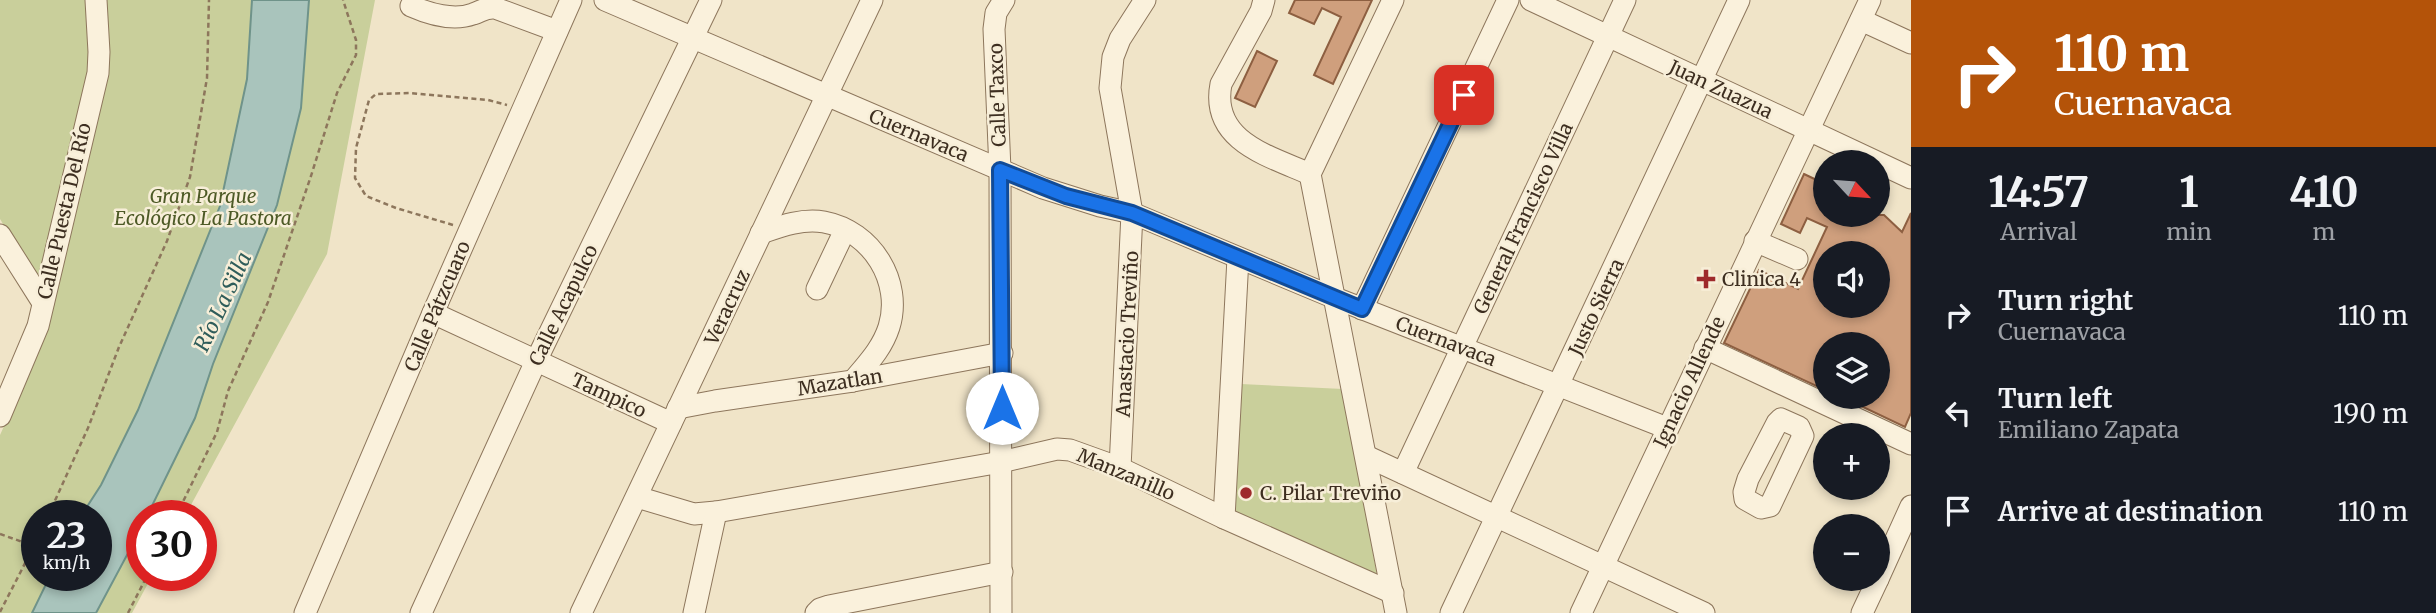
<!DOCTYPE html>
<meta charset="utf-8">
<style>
body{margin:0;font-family:Merriweather,serif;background:#20242c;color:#f1f3f6;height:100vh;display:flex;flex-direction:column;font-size:26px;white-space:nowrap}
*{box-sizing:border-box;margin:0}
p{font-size:23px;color:#9ea1a6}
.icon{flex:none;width:38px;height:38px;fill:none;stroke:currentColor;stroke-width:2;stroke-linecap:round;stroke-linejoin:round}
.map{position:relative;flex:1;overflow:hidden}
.side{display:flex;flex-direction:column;background:#171b24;width:525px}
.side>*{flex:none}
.top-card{background:#b45309;color:#fff;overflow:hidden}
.needle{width:46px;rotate:116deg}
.fabs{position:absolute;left:1813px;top:150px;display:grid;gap:14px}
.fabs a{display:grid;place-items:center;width:77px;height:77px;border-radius:50%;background:#171b24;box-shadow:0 4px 10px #0003;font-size:35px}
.speed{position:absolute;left:21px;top:500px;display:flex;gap:14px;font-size:35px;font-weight:700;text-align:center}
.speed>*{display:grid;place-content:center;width:91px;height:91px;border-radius:50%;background:#171b24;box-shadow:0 4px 10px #0003;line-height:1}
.speed small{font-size:18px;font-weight:400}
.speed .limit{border:10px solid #d22;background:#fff;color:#111}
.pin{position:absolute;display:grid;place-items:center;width:60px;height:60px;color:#fff;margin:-30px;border-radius:14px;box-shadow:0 4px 10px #0006}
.me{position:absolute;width:77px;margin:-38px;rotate:0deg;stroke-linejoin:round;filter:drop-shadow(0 0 5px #0008)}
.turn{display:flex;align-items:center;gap:24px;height:147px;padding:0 28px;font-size:32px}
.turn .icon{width:91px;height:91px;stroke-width:2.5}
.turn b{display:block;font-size:49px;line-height:60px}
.eta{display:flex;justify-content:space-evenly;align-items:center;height:119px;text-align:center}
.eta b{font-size:42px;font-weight:700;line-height:49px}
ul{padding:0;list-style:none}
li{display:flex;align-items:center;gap:21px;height:98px;padding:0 28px}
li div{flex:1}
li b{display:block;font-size:26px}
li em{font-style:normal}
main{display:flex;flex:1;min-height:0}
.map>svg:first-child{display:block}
.green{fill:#c9cf9b;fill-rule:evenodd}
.water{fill:#a9c4bc;stroke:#6f938a;stroke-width:2}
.building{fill:#cf9f7d;stroke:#8d5f41;stroke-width:2;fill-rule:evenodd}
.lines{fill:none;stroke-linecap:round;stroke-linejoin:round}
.minor-casing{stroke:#8d765c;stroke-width:23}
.path{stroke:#8d765c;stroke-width:2.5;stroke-dasharray:5 3.5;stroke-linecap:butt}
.minor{stroke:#faf1dc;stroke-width:21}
.route-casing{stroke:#114b97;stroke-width:18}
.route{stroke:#1a73e8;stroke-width:12}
.poi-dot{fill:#9e2a2b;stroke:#f7eed8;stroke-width:2.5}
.labels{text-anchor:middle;stroke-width:5;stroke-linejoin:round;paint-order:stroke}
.street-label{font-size:19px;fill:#3d2e20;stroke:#f7eed8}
.park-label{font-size:19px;font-style:italic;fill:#4d5a26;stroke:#f7eed8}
.poi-label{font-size:19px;fill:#3d2e20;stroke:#f7eed8;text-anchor:start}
.water-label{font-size:21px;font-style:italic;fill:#2f5d5a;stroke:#f7eed8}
</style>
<main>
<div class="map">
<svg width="1911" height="613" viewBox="0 0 1911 613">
<rect width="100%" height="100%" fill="#f0e4c8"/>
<g class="green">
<path d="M 0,0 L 88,0 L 91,67 L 43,274 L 35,276 L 0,219 Z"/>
<path d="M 98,0 L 375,0 L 327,254 L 185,516 L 142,516 L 142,576 L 152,576 L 132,613 L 0,613 L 0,435 L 36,356 L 100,67 ZM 37,516 L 96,516 L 96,576 L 37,576 Z"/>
<path d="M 1241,384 L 1343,389 L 1377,575 L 1235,511 Z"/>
</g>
<path class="water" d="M 252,0 L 309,0 L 301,108 L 277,205 L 213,364 L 195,418 L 147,516 L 142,516 L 142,527 L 96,613 L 32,613 L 50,576 L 96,576 L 96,516 L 81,516 L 101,485 L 138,410 L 220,206 L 247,79 Z"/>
<g class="building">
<path d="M 1295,0 L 1372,0 L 1333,84 L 1314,75 L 1341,17 L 1322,8 L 1314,24 L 1289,13 Z"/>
<path d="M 1257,51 L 1277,61 L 1255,107 L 1235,98 Z"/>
<path d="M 1804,174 L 1825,184 L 1825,215 L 1884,215 L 1902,232 L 1911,213 L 1911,413 L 1905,427 L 1842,397 L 1878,397 L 1878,345 L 1825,345 L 1825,390 L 1724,343 L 1759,270 L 1798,289 L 1827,227 L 1807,218 L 1800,233 L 1781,224 ZM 1825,254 L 1878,254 L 1878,306 L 1825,306 Z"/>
</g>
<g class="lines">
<g class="minor-casing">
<g id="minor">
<path d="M 605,0 L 1043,188 L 1100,206 L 1132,213 L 1335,298 L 1667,428"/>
<path d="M 1264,0 L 1261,11 L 1221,84 C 1210,141 1269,156 1310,174"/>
<path d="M 1393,0 L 1310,174 L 1396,613"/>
<path d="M 1531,0 L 1911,178"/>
<path d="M 411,6 C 429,14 454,21 473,14 C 482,11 486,7 495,8 L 557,31"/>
<path d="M 1861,20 L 1911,43"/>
<path d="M 761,233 C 781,226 803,218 824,222 C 872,231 903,282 889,327 C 882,349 867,364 853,381"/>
<path d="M 0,235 L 43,303"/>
<path d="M 1755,241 L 1797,259"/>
<path d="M 817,289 L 845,230"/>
<path d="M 1362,309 L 1508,0"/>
<path d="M 433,313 L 671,423"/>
<path d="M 1705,348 L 1911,444"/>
<path d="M 678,408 L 715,401 L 853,381 L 1002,353"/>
<path d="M 0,416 L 38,326 L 98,73 L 99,52 L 96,0"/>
<path d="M 1781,419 L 1799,427 L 1803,436 L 1770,506 L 1761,508 L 1745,499 L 1744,492 L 1748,479 L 1777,423 Z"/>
<path d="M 1366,456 L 1704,613"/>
<path d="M 1120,468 L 1132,213 L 1110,88 L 1113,57 L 1120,39 L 1145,0"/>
<path d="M 1403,473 L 1625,0"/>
<path d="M 637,497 L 694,514 L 716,512 L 1001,462 L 1057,449 L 1070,450 L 1120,468 L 1224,518 L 1393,593"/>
<path d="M 1224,518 L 1238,258"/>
<path d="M 1878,579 L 1911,506"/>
<path d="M 305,613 L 433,313 L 571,0"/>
<path d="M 421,613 L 536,361 L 711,0"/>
<path d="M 581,613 L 872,0"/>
<path d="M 694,613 L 716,512"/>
<path d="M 816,613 L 820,609 L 829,606 L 1002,572"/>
<path d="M 1001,613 L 1000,170 L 994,29 L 996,13 L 1004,0"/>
<path d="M 1451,613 L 1739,0"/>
<path d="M 1581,613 L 1870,0"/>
<path d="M 1862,613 L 1878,579"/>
</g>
</g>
<g class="path">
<path d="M 453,225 L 396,208 L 366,196 L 355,178 L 356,148 L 369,100 L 376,94 L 409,93 L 488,100 L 507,105"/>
<path d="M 48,516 L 88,428 L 119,347 L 167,241 L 190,177 L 207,78 L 209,0"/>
<path d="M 176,516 L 217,432 L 228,391 L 268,302 L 311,176 L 337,93 L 356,55 L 356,40 L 343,0"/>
<path d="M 0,534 L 34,546"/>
<path d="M 0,612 L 37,540"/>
<path d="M 128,613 L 147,576"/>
</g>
<use href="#minor" class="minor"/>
</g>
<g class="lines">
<g class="route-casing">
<path id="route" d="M 1002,408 L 1000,170 L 1066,196 L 1132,213 L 1362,309 L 1464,95"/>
</g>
<use href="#route" class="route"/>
</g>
<g class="poi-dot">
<path d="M1702.5 268.5h7v7h7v7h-7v7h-7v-7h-7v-7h7z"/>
<circle cx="1246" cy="493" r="7"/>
</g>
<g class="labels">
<g class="street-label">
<text transform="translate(1721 89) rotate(25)" y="7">Juan Zuazua</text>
<text transform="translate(997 95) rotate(-92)" y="7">Calle Taxco</text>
<text transform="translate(919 135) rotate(23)" y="7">Cuernavaca</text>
<text transform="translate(64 211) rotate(-77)" y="7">Calle Puesta Del Río</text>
<text transform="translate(1523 218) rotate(-65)" y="7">General Francisco Villa</text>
<text transform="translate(563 305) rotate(-64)" y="7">Calle Acapulco</text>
<text transform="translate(437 306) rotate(-67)" y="7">Calle Pátzcuaro</text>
<text transform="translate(727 307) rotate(-65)" y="7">Veracruz</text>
<text transform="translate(1596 307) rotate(-65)" y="7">Justo Sierra</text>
<text transform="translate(1127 334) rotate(-87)" y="7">Anastacio Treviño</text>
<text transform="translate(1446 341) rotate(21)" y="7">Cuernavaca</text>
<text transform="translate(840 382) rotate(-9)" y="7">Mazatlan</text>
<text transform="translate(1689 382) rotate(-65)" y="7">Ignacio Allende</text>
<text transform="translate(609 395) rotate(25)" y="7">Tampico</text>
<text transform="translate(1126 474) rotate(23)" y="7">Manzanillo</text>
</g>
<g class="park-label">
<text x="203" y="203">Gran Parque<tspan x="203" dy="22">Ecológico La Pastora</tspan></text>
</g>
<g class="poi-label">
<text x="1722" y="286">Clinica 4</text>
<text x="1260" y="500">C. Pilar Treviño</text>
</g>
<g class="water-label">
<text transform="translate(223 302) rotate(-65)" y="7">Río La Silla</text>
</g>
</g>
</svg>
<div class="fabs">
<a><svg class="needle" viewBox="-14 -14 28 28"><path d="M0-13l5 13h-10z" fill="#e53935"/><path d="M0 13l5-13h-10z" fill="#9ea1a6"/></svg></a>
<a><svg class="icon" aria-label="sound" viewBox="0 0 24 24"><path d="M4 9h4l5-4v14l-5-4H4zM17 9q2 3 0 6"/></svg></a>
<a><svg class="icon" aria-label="layers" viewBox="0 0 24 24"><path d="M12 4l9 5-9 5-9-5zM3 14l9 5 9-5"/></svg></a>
<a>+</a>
<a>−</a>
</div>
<div class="speed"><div>23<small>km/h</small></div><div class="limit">30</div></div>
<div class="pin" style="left:1464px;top:95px;background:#d93025"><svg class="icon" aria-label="arrive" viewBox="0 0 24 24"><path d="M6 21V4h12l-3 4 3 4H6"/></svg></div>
<svg class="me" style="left:1002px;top:408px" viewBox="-20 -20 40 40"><circle r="19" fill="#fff"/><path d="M0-13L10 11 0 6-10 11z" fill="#1a73e8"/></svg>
</div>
<section class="side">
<div class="top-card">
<div class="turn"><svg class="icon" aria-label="right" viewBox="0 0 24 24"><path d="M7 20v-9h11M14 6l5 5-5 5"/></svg><div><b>110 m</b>Cuernavaca</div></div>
</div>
<div class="eta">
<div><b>14:57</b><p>Arrival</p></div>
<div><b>1</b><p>min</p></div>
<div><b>410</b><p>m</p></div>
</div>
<ul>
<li><svg class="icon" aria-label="right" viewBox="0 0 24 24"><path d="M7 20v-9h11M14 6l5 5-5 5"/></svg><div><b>Turn right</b><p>Cuernavaca</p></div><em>110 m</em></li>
<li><svg class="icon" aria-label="left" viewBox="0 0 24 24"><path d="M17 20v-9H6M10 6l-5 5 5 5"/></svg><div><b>Turn left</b><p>Emiliano Zapata</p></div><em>190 m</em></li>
<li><svg class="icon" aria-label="arrive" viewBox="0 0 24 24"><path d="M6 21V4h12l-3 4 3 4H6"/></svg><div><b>Arrive at destination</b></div><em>110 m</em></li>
</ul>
</section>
</main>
